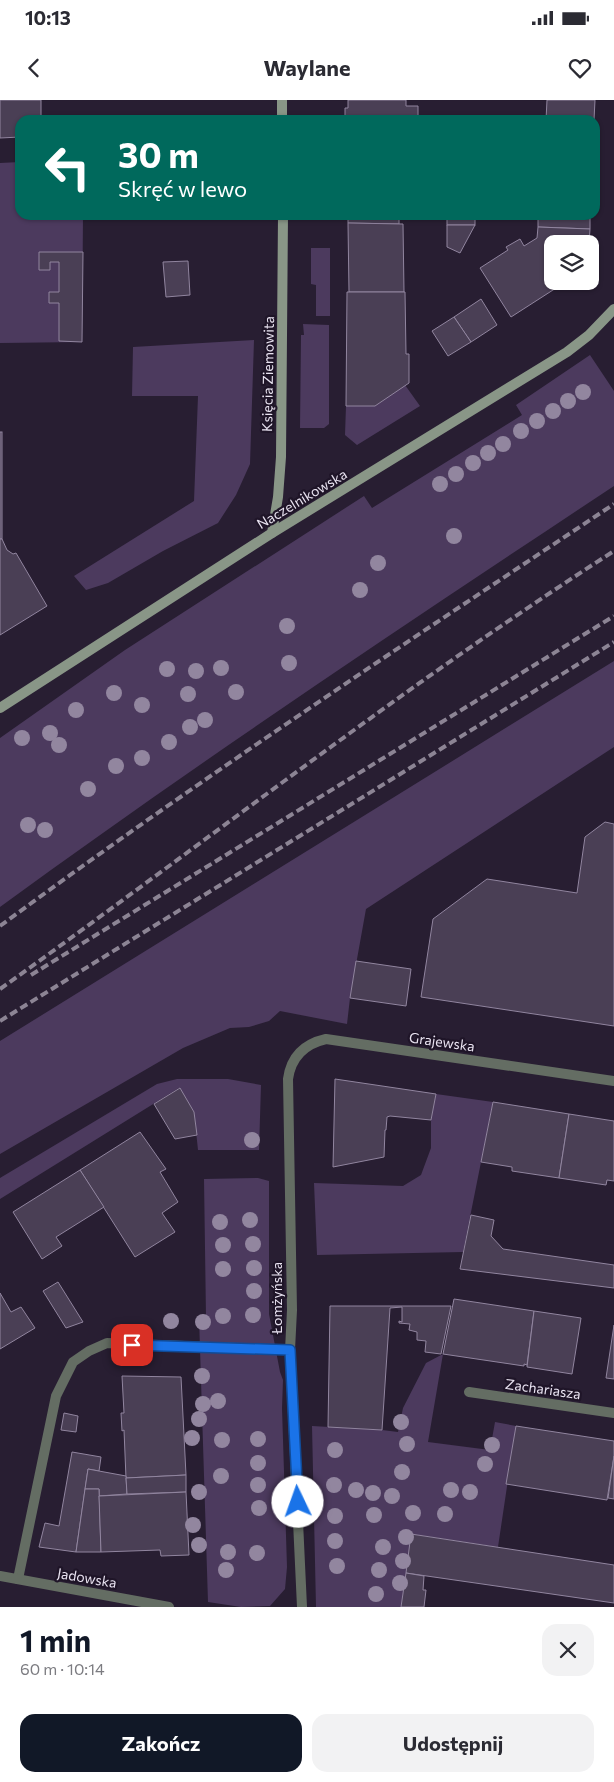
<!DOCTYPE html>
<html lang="pl">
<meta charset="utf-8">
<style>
body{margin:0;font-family:Commissioner,sans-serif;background:#f2f2f3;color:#2b2b33;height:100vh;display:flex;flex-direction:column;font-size:19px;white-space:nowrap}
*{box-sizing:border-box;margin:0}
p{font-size:16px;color:#7c7c81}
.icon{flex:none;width:28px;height:28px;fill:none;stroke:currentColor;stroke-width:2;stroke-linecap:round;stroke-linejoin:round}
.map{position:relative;height:1507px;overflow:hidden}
.panel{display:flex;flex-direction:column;background:#fff;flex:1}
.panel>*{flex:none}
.hud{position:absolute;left:15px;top:15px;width:585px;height:105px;border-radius:15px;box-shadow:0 1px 4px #0004;background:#00695c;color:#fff;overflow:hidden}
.fabs{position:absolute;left:544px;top:135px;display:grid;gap:10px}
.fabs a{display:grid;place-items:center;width:55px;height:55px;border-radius:10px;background:#fff;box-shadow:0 1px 4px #0004;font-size:25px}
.pin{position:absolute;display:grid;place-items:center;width:42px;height:42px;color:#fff;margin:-21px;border-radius:10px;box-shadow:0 2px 8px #0006}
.me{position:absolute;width:55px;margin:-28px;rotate:357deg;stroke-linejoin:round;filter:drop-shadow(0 0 4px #0008)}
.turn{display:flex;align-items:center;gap:18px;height:105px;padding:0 20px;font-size:22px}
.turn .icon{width:65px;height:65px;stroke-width:2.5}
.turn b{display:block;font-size:35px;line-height:42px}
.round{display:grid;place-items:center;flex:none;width:52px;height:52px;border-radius:15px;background:#f2f2f3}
.overview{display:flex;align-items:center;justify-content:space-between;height:85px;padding:0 20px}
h1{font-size:30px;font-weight:700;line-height:38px;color:#111827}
.primary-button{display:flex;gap:10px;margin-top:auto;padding:10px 20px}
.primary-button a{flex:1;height:58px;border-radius:15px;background:#111827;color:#fff;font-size:20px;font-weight:700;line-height:58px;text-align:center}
.primary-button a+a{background:#f2f2f3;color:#2b2b33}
.status{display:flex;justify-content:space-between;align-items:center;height:35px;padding:0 25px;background:#fff;direction:ltr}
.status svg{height:14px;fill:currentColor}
header{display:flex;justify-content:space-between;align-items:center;height:65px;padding:0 20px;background:#fff;font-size:22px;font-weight:700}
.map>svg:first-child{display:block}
.green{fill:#4c3a5e}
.building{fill:#4a3f55;stroke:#91859f}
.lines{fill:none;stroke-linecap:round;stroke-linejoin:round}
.lane{stroke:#646d63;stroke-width:10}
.street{stroke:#646d63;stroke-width:10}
.secondary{stroke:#899687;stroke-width:10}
.rail{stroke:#8c8494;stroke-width:4;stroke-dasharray:8 4;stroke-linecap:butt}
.tree{fill:#92869f}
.route-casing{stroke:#114b97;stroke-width:12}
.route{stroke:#1a73e8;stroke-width:9}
.labels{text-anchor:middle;stroke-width:4.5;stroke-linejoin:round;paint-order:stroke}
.street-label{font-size:14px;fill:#e9e3f1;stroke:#1f1528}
</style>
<div class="status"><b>10:13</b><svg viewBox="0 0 49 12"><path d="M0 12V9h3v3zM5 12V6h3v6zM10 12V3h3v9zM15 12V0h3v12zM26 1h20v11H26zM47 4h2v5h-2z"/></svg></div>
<header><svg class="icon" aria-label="back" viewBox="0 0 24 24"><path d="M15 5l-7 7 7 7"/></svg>Waylane<svg class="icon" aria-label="heart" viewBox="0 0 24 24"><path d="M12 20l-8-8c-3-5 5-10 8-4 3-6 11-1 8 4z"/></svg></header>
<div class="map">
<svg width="614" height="1507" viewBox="0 0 614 1507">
<rect width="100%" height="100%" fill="#281e32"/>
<g class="green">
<path d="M 20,62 L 20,115 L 83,115 L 82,242 L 0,243 L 0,63 Z"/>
<path d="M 311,148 L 330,148 L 330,216 L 316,216 L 316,185 L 311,184 Z"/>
<path d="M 303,224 L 329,225 L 329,324 L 324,328 L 300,328 L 301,235 L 304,235 Z"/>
<path d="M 254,240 L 250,364 L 236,395 L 218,423 L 163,451 L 108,483 L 86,490 L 74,476 L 194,401 L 198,296 L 132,296 L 133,247 Z"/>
<path d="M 590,255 L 614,291 L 614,386 C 407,523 200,661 0,807 L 0,638 L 125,550 L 364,396 L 372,408 L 522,315 L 516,305 Z"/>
<path d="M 405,285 L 420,306 L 357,345 L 345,335 L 346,306 L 375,306 Z"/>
<path d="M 614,561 L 614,647 L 366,809 L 350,898 L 347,924 L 280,911 L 269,921 L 249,927 L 230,928 L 183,948 L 0,1054 L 0,941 Z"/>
<path d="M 177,979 L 228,979 L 261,985 L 259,1050 L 198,1050 L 194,1012 L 179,988 L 0,1099 L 0,1078 L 157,984 Z"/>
<path d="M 436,994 L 493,1002 L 463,1152 L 317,1155 L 314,1083 L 403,1086 L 421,1075 L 431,1048 L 431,1020 Z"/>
<path d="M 258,1078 L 269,1081 L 269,1214 L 280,1272 L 283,1280 L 282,1308 L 287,1467 L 285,1489 L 270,1506 L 241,1507 L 208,1502 L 199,1217 L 206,1217 L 204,1079 Z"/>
<path d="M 443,1254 L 428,1342 L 490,1350 L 495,1322 L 516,1326 L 498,1447 L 412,1434 L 401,1507 L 316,1507 L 312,1326 L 382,1330 L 398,1332 L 403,1308 L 426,1263 Z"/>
</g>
<g class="building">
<path d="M 0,0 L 41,0 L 41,20 L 20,20 L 20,37 L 0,38 Z"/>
<path d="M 348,0 L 406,0 L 406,6 L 418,6 L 418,20 L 345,20 L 345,8 L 348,8 Z"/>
<path d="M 547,0 L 595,0 L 594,20 L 546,20 Z"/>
<path d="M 348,115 L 399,115 L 399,124 L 348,123 Z"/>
<rect x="447" y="115" width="28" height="10"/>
<path d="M 538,115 L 590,115 L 590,129 L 538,127 Z"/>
<path d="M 348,123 L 403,124 L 404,192 L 349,192 Z"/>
<path d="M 447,125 L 475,125 L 460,153 L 447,147 Z"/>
<path d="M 538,127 L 590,129 L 589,144 L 552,144 L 552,181 L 567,181 L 511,217 L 480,168 L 508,150 L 506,147 L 520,139 L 524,146 L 537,138 Z"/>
<path d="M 39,152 L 83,152 L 82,242 L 59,241 L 59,203 L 49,203 L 49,192 L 59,192 L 59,162 L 50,162 L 50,170 L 39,170 Z"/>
<path d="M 188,161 L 190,195 L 166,197 L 163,162 Z"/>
<path d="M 347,192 L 405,192 L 406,254 L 409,254 L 409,283 L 375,306 L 346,306 Z"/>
<path d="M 481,199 L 497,225 L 471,242 L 454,217 Z"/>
<path d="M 454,217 L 471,242 L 448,256 L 432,231 Z"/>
<rect x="0" y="332" width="2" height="107"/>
<path d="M 0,439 L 2,439 L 7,450 L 13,454 L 16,453 L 47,506 L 0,535 Z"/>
<path d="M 605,722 L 614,724 L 614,926 L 421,897 L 433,819 L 487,779 L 577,793 L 585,737 Z"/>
<path d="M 356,861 L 411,869 L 406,906 L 350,898 Z"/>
<path d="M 335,979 L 436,994 L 431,1020 L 390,1016 L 387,1017 L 386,1030 L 385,1030 L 384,1057 L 333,1067 Z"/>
<path d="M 180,988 L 194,1012 L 197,1035 L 175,1039 L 154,1004 Z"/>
<path d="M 493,1002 L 569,1014 L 559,1078 L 512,1071 L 512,1067 L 481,1062 Z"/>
<path d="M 569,1014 L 614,1021 L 614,1081 L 607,1080 L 606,1085 L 559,1078 Z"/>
<path d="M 140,1032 L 166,1069 L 160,1072 L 178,1102 L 162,1113 L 175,1132 L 135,1157 L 80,1070 Z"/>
<path d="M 80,1070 L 104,1107 L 56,1137 L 62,1146 L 42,1159 L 13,1112 Z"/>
<path d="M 471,1115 L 494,1120 L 491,1136 L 503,1149 L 614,1165 L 614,1188 L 460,1169 Z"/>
<path d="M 58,1182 L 83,1222 L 66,1228 L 43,1191 Z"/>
<path d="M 0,1193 L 11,1212 L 21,1207 L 35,1228 L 0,1249 Z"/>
<path d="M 454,1199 L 534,1211 L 527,1265 L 524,1264 L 524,1266 L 443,1254 Z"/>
<path d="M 330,1206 L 451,1206 L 441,1254 L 425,1252 L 426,1241 L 417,1240 L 417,1232 L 409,1230 L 410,1224 L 399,1223 L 399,1221 L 402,1222 L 402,1207 L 390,1208 L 382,1330 L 328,1327 Z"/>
<path d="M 534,1211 L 581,1218 L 572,1274 L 527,1267 Z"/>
<path d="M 614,1225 L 614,1279 L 606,1278 Z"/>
<path d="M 122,1276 L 181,1277 L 186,1375 L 126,1378 L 124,1330 L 122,1331 L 121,1313 L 124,1313 Z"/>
<path d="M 64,1313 L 78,1316 L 76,1332 L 61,1330 Z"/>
<path d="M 516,1326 L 614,1341 L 614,1356 L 607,1400 L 506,1384 Z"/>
<path d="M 72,1352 L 101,1357 L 99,1371 L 88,1369 L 76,1452 L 39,1447 L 45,1423 L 59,1426 Z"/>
<path d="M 614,1356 L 614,1399 L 608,1398 Z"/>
<path d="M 88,1369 L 126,1376 L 127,1394 L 99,1396 L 99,1389 L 85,1389 Z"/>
<path d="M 186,1375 L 186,1392 L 127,1394 L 126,1378 Z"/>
<path d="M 85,1389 L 99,1389 L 101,1452 L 76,1452 Z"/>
<path d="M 186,1392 L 189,1455 L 161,1456 L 160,1450 L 101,1452 L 99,1396 Z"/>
<path d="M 411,1434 L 614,1465 L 614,1503 L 406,1473 Z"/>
<path d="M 406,1473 L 424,1476 L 423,1490 L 426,1490 L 424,1507 L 401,1507 Z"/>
</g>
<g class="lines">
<path class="lane" d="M 18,1479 L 56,1296 L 73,1262 L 89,1251 L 107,1243 L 290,1250"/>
<g class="street">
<path d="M 469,1292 L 614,1313"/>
<path d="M 0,1476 L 169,1507"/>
<path d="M 302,1507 L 290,1250 L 292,1210 L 288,979 C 291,957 304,944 326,939 L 614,981"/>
</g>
<g class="secondary">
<path d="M 282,0 L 282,20"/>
<path d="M 272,433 L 278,397 L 281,357 L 283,115"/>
<path d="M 0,608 L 272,433 L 567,252 L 589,235 L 614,209"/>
</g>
<g class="rail">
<path d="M 0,826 C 200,679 407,542 614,404"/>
<path d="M 31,875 L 614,516"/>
<path d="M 0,889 C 205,743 402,587 614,451"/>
<path d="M 0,921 L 614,542"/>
</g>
</g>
<g class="tree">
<circle cx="583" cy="292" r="8"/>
<circle cx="568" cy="301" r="8"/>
<circle cx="553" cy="311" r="8"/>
<circle cx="537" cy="321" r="8"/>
<circle cx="521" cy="331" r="8"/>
<circle cx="503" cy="344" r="8"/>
<circle cx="488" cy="353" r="8"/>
<circle cx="473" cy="363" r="8"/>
<circle cx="456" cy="374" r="8"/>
<circle cx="440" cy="384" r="8"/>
<circle cx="454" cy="436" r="8"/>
<circle cx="378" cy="463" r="8"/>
<circle cx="360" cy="490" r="8"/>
<circle cx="287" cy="526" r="8"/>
<circle cx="289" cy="563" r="8"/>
<circle cx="221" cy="568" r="8"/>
<circle cx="167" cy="569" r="8"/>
<circle cx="196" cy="571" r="8"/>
<circle cx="236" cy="592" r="8"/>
<circle cx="114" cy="593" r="8"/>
<circle cx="188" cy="594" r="8"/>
<circle cx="142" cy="605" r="8"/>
<circle cx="76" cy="610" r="8"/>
<circle cx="205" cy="620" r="8"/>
<circle cx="190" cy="627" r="8"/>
<circle cx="50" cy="633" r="8"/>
<circle cx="22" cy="638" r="8"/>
<circle cx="169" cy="642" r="8"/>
<circle cx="59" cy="645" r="8"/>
<circle cx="142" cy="658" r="8"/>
<circle cx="116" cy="666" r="8"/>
<circle cx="88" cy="689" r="8"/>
<circle cx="28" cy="725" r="8"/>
<circle cx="45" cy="730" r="8"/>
<circle cx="252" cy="1040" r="8"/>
<circle cx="250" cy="1120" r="8"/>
<circle cx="220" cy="1122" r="8"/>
<circle cx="253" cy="1144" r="8"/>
<circle cx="223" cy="1145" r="8"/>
<circle cx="254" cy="1168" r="8"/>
<circle cx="223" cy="1169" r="8"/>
<circle cx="254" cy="1191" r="8"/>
<circle cx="253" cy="1215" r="8"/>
<circle cx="223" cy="1216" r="8"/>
<circle cx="171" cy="1221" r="8"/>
<circle cx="203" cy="1222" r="8"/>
<circle cx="202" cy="1276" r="8"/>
<circle cx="218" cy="1301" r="8"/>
<circle cx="203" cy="1304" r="8"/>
<circle cx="199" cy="1319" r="8"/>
<circle cx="401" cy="1322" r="8"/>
<circle cx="192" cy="1338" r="8"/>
<circle cx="258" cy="1339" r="8"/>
<circle cx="222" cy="1340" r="8"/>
<circle cx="407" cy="1344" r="8"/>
<circle cx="492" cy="1345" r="8"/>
<circle cx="335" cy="1350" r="8"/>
<circle cx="258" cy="1363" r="8"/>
<circle cx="485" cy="1364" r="8"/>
<circle cx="402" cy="1372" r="8"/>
<circle cx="221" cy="1376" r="8"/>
<circle cx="258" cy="1385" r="8"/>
<circle cx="334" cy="1385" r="8"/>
<circle cx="356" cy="1390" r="8"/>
<circle cx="451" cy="1390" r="8"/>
<circle cx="199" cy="1392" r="8"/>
<circle cx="470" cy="1392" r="8"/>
<circle cx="373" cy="1393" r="8"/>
<circle cx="392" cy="1396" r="8"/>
<circle cx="259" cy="1408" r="8"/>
<circle cx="413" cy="1413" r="8"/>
<circle cx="445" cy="1414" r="8"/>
<circle cx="374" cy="1415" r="8"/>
<circle cx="335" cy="1416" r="8"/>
<circle cx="193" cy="1425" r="8"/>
<circle cx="406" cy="1437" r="8"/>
<circle cx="335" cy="1441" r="8"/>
<circle cx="199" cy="1445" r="8"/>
<circle cx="383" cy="1447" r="8"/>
<circle cx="228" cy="1452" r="8"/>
<circle cx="257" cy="1453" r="8"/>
<circle cx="403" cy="1461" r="8"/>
<circle cx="337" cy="1466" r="8"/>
<circle cx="226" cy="1470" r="8"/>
<circle cx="379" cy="1470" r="8"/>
<circle cx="400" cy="1483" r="8"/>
<circle cx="376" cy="1494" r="8"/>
</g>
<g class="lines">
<g class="route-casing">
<path id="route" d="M 132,1245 L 290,1250 L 298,1402"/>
</g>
<use href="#route" class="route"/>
</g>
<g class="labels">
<g class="street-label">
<text transform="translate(268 274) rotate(-89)" y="5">Księcia Ziemowita</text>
<text transform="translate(302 399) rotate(-31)" y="5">Naczelnikowska</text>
<text transform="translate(442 942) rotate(8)" y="5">Grajewska</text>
<text transform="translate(277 1198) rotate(-90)" y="5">Łomżyńska</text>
<text transform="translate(543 1289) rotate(8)" y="5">Zachariasza</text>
<text transform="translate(87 1478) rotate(10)" y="5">Jadowska</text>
</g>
</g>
</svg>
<div class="fabs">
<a><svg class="icon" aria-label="layers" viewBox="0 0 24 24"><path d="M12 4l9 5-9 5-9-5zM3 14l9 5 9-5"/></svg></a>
</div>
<div class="pin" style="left:132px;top:1245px;background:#d93025"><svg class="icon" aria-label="arrive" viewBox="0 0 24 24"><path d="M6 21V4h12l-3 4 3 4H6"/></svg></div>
<svg class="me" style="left:298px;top:1402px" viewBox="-20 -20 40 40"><circle r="19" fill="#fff"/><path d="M0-13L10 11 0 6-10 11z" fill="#1a73e8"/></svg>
<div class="hud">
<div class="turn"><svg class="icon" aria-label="left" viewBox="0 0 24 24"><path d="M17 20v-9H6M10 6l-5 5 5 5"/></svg><div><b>30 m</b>Skręć w lewo</div></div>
</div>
</div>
<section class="panel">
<div class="overview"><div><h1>1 min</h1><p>60 m · 10:14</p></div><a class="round"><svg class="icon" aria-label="close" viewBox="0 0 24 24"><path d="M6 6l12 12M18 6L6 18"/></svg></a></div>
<div class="primary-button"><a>Zakończ</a><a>Udostępnij</a></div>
</section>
